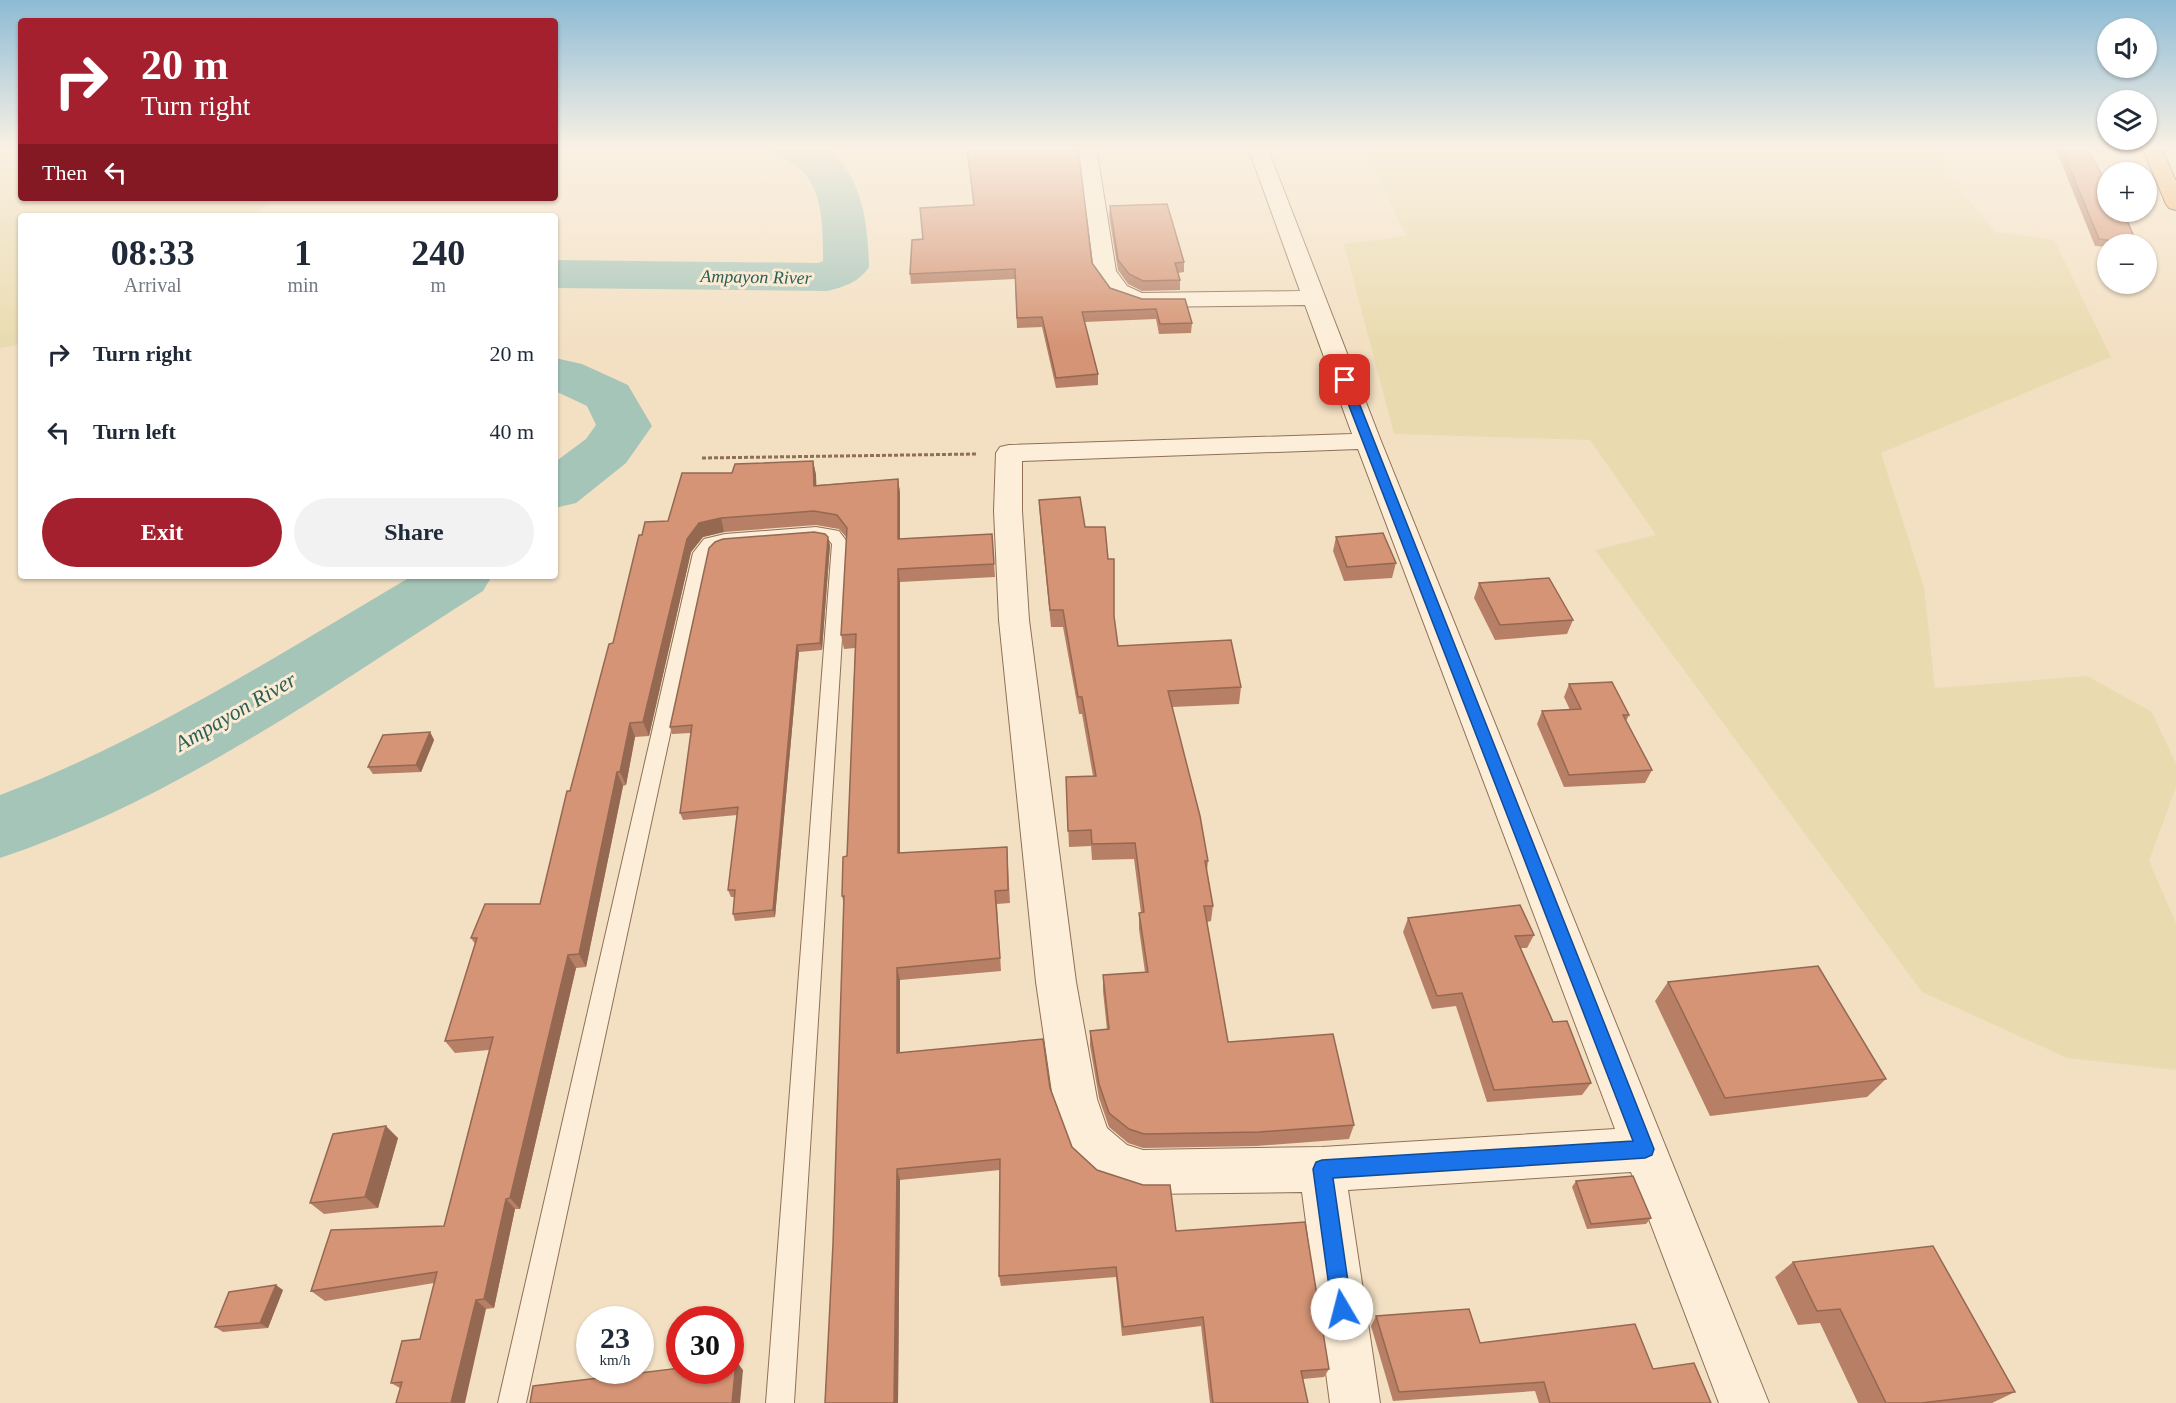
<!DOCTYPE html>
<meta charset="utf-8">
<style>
body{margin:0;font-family:"Times New Roman",serif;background:#f2f2f3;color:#1f2937;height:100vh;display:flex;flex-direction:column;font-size:22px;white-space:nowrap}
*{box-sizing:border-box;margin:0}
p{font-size:20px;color:#747a83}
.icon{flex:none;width:33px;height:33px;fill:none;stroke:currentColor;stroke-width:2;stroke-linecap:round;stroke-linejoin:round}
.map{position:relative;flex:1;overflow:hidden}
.panel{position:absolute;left:18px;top:213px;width:540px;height:366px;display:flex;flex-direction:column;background:#fff;border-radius:6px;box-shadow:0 2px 4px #0004}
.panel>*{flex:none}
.hud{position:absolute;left:18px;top:18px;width:540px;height:183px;border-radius:6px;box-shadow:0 2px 4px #0004;background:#a5202e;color:#fff;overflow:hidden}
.tools{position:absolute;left:2097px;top:18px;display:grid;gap:12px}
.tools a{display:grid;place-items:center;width:60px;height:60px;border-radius:50%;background:#fff;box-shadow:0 2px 4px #0004;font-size:30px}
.speed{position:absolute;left:576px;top:1306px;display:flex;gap:12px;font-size:30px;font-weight:700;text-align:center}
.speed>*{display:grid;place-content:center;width:78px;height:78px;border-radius:50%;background:#fff;box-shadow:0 2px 4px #0004;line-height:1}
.speed small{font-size:15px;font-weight:400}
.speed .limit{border:9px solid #d22;background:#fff;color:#111}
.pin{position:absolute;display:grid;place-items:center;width:51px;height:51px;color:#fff;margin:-26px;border-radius:12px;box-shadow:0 3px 9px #0006}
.me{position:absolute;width:66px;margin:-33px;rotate:352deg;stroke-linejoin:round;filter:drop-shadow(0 0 4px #0008)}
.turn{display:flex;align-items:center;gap:21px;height:126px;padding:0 24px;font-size:27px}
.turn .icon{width:78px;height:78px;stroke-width:2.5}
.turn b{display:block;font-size:42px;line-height:51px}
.then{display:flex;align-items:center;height:57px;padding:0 24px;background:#0003;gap:12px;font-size:22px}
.eta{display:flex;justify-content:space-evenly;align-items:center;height:102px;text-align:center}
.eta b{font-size:36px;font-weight:700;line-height:42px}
.action{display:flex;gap:12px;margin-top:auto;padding:12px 24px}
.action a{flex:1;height:69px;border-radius:36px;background:#a5202e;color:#fff;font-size:24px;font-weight:700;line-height:69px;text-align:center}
.action a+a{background:#f2f2f3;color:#1f2937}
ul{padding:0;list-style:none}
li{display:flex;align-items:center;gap:18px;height:78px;padding:0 24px}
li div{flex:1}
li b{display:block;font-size:22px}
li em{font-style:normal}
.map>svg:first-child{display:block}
.farmland{fill:#e9dbaf}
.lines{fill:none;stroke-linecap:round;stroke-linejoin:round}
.river{fill:#a6c5b9;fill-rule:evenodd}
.service-casing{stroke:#8f7057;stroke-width:2}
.minor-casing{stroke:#8f7057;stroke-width:2}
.trunk-casing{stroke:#5d3e2c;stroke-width:2}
.path{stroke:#8f7057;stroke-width:3;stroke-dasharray:4 2;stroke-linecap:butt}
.service{fill:#fceed8;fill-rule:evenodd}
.minor{fill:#fceed8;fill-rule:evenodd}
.trunk{fill:#f2b471;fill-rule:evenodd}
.wall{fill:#b77f65}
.shaded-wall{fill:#956852}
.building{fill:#d59475;stroke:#956852;stroke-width:1.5}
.route{fill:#1a73e8;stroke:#114b97;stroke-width:1.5}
.labels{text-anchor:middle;stroke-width:6;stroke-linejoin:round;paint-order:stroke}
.far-water-label{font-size:18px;font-style:italic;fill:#2b5f57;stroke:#f9ebd4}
.water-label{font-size:22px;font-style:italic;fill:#2b5f57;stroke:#f9ebd4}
</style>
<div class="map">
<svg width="2176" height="1403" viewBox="0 0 2176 1403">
<rect width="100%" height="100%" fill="#f3e0c3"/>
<g class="farmland">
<path d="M 0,147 L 21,147 L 21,198 L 273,198 L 254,216 L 21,216 L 21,344 L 0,348 Z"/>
<path d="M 1362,147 L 1942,147 L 1943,170 L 1996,232 L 2054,240 L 2111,357 L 1881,453 L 1924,587 L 1935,688 L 2087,676 L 2152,712 L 2176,764 L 2176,787 L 2149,861 L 2176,923 L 2176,1070 L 2067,1058 L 1922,992 L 1595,550 L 1656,535 L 1590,440 L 1394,434 L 1344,244 L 1407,236 Z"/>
</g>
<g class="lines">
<g class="river">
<path d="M 769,147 L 824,147 C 863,171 868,226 869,267 C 859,282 844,287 827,291 L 555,288 L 555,260 L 818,263 L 823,261 C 823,231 824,189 799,168 C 789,159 777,159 769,147 Z"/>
<path d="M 555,358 L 582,364 L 628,385 L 652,426 L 626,463 L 576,503 L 555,508 L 555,462 L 586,439 L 596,425 L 587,406 L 555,391 Z"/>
<path d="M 412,576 L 492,576 L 483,591 C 328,689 175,800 0,858 L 0,795 C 146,740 278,655 412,576 Z"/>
</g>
<g class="service-casing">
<path id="service" d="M 816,527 L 839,531 L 848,543 L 794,1403 L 766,1403 L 832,544 L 828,539 L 816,537 L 725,544 L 716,547 L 709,554 L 526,1403 L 498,1403 L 693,553 L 704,539 L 725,534 Z"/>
</g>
<g class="minor-casing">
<path id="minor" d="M 1078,147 L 1096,147 L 1116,271 L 1127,286 L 1142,293 L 1300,291 L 1248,147 L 1267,147 L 1381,441 L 1769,1403 L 1719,1403 L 1631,1172 L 1348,1190 L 1380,1403 L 1330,1403 L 1302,1192 L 1143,1194 L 1098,1179 L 1074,1157 L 1068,1142 L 1053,1099 L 1036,982 L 999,620 L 994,511 L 996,453 L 1000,447 L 1009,445 L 1352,434 L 1305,305 L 1142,307 L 1111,296 L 1094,271 ZM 1358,449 L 1615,1129 L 1322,1147 L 1143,1150 L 1127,1145 L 1107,1128 L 1097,1099 L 1076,982 L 1029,620 L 1022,511 L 1022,461 Z"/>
</g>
<g class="trunk-casing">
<path id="trunk" d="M 2142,147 L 2161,147 L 2176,181 L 2176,210 L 2169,208 L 2166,204 Z"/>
</g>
<path class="path" d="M 702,458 L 977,454"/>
<use href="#service" class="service"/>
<use href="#minor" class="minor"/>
<use href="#trunk" class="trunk"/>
</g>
<g class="wall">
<path d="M 967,147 L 1078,147 L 1092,263 L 1110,288 L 1192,323 L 1191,333 L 1159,334 L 1156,319 L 1084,322 L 1098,374 L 1098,385 L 1056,388 L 1042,327 L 1017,328 L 1015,279 L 911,284 L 910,274 L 923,239 L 974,205 Z"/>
<path d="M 2055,147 L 2086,147 L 2137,244 L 2108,244 L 2108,247 L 2095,246 Z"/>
<path d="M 1110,206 L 1184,262 L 1184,272 L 1178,273 L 1180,280 L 1180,290 L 1142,291 L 1128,284 L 1118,270 L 1109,216 Z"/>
<path d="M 813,461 L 816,475 L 816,485 L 898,479 L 900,493 L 900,539 L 992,534 L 995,577 L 900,582 L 900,853 L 1007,847 L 1010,903 L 997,904 L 1001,971 L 900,980 L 900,1052 L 1050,1088 L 1072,1147 L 1097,1170 L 1176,1231 L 1329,1369 L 1324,1377 L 1303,1379 L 1308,1403 L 1210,1403 L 1201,1326 L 1122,1336 L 1116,1277 L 1001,1286 L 999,1276 L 1000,1170 L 900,1180 L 898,1403 L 825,1403 L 833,1244 L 844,904 L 842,896 L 847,856 L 855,648 L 844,649 L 841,635 L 847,538 L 839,529 L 816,525 L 724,532 L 703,537 L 691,552 L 649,736 L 635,737 L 626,785 L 623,786 L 586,967 L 576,968 L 520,1209 L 515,1209 L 494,1308 L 486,1309 L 400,1388 L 391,1383 L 420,1339 L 434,1283 L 325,1301 L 311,1291 L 444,1226 L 489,1050 L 455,1053 L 445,1041 L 475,944 L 471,938 L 540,904 L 570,791 L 613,643 L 642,535 L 668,521 L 732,473 Z"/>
<path d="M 1039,500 L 1085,527 L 1114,616 L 1118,646 L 1241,687 L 1239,704 L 1172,707 L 1208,861 L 1207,871 L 1213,906 L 1211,921 L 1207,922 L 1228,1042 L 1354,1125 L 1349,1139 L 1256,1146 L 1143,1148 L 1128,1143 L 1109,1127 L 1099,1098 L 1090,1046 L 1090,1031 L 1107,1030 L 1103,991 L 1103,975 L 1145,972 L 1139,929 L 1139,913 L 1141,913 L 1134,859 L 1092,860 L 1091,846 L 1069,847 L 1066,777 L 1093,776 L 1082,714 L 1079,714 L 1063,627 L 1051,627 L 1040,517 Z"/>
<path d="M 1336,537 L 1396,563 L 1392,578 L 1344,581 L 1333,551 Z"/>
<path d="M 830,545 L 822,650 L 799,652 L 775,917 L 735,921 L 733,914 L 735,897 L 731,897 L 728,890 L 737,815 L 683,820 L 680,813 L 691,733 L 672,734 L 670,727 Z"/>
<path d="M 1479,583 L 1573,620 L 1567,634 L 1495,640 L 1474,598 Z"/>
<path d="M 1569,684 L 1629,715 L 1626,721 L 1652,770 L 1645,783 L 1564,787 L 1537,724 L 1542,711 L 1570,710 L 1564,697 Z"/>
<path d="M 430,732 L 434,740 L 421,772 L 373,774 L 368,767 Z"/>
<path d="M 1408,918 L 1534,935 L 1527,948 L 1521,948 L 1553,1022 L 1591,1083 L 1582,1095 L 1487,1102 L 1456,1006 L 1432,1009 L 1403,932 Z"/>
<path d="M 1668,982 L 1886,1079 L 1867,1097 L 1710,1116 L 1655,1001 Z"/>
<path d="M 398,1138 L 378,1208 L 324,1214 L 310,1203 Z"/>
<path d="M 1576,1181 L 1651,1218 L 1646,1224 L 1587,1229 L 1572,1187 Z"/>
<path d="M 1793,1262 L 2015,1392 L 1992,1403 L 1858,1403 L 1820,1323 L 1798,1325 L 1775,1277 Z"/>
<path d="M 283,1290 L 268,1328 L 223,1332 L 215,1327 Z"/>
<path d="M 1376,1316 L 1480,1343 L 1653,1369 L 1711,1403 L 1539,1403 L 1535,1391 L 1393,1401 L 1371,1326 Z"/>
</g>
<g class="shaded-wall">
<path d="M 813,461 L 816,475 L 817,499 L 814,486 Z"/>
<path d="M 898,479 L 900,493 L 900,553 L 898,539 Z"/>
<path d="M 721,518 L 724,532 L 703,537 L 691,552 L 649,736 L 643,722 L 687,539 L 699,523 Z"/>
<path d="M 828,537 L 830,545 L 822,650 L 820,643 Z"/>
<path d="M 898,569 L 900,582 L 900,867 L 898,853 Z"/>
<path d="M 797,645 L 799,652 L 775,917 L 773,910 Z"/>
<path d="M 630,723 L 635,737 L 626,785 L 620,772 Z"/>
<path d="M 430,732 L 434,740 L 421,772 L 416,765 Z"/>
<path d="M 617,772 L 623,786 L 586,967 L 579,954 Z"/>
<path d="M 568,955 L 576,968 L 520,1209 L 510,1198 Z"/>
<path d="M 897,968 L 900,980 L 900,1065 L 897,1053 Z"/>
<path d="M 386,1126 L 398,1138 L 378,1208 L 365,1197 Z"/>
<path d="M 897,1169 L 900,1180 L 898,1403 L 894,1403 Z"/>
<path d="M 506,1199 L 515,1209 L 494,1308 L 484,1299 Z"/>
<path d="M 276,1285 L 283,1290 L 268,1328 L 260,1323 Z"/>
<path d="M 476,1300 L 486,1309 L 465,1403 L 451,1403 Z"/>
<path d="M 736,1361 L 743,1370 L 740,1403 L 732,1403 Z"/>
</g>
<g class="building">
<path d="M 967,147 L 1078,147 L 1092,263 L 1110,288 L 1142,299 L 1185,299 L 1192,323 L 1160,324 L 1156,309 L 1082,312 L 1098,374 L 1056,378 L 1042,317 L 1017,318 L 1015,269 L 910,274 L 912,240 L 923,239 L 920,208 L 974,205 Z"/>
<path d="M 2061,147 L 2086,147 L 2108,185 L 2108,212 L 2123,212 L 2126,218 L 2137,244 L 2099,239 Z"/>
<path d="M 1167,204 L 1184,262 L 1175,263 L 1180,280 L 1143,281 L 1129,274 L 1118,260 L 1110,206 Z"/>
<path d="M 813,461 L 814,486 L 898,479 L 898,539 L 992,534 L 994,564 L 898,569 L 898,853 L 1007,847 L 1008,890 L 995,891 L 1000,958 L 897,968 L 897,1053 L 1043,1039 L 1050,1088 L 1072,1147 L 1097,1170 L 1143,1185 L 1170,1185 L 1176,1231 L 1305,1222 L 1329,1369 L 1301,1371 L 1308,1403 L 1213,1403 L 1203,1317 L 1123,1327 L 1116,1267 L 999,1276 L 1000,1159 L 897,1169 L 894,1403 L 825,1403 L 833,1244 L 844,896 L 842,896 L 843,857 L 847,856 L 856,634 L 841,635 L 847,528 L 837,515 L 814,511 L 721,518 L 699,523 L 687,539 L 643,722 L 630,723 L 620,772 L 617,772 L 579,954 L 568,955 L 510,1198 L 506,1199 L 484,1299 L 476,1300 L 451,1403 L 396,1403 L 402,1382 L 391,1383 L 402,1341 L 420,1339 L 437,1272 L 311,1291 L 331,1230 L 444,1226 L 493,1037 L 445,1041 L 477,938 L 471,938 L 485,904 L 540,904 L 567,791 L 570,791 L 609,644 L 613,643 L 639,535 L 642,535 L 645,522 L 668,521 L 682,473 L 732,473 L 735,464 Z"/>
<path d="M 1080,497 L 1085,527 L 1105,527 L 1108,559 L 1114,559 L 1114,616 L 1118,646 L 1231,640 L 1241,687 L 1168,691 L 1200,816 L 1208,861 L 1205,861 L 1213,906 L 1204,906 L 1228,1042 L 1333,1034 L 1354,1125 L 1259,1132 L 1144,1134 L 1129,1129 L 1109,1113 L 1099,1084 L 1090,1031 L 1109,1029 L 1103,975 L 1148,972 L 1139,913 L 1144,912 L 1135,843 L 1092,844 L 1091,830 L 1068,831 L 1066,777 L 1096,776 L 1082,697 L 1078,697 L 1063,610 L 1050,610 L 1039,500 Z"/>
<path d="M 814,532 L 825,534 L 828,537 L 820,643 L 797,645 L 773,910 L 733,914 L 735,890 L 728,890 L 738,807 L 680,813 L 692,725 L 670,727 L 709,548 L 715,542 L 723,539 Z"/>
<path d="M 1383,533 L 1396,563 L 1347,567 L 1336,537 Z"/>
<path d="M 1549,578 L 1573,620 L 1500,625 L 1479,583 Z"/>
<path d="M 1612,682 L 1629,715 L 1623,715 L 1652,770 L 1569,775 L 1542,711 L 1581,709 L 1569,684 Z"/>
<path d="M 430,732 L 416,765 L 368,767 L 383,735 Z"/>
<path d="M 1520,905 L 1534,935 L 1515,936 L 1553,1022 L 1567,1021 L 1591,1083 L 1494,1090 L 1462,993 L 1437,996 L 1408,918 Z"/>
<path d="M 1818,966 L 1886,1079 L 1725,1098 L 1668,982 Z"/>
<path d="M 386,1126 L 365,1197 L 310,1203 L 333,1134 Z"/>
<path d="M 1633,1176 L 1651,1218 L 1591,1224 L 1576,1181 Z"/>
<path d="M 1933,1246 L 2015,1392 L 1921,1403 L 1886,1403 L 1840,1309 L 1817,1311 L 1793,1262 Z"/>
<path d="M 276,1285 L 260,1323 L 215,1327 L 229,1292 Z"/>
<path d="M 1469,1309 L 1480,1343 L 1635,1324 L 1653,1369 L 1694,1363 L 1711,1403 L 1550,1403 L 1544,1382 L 1399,1392 L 1376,1316 Z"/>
<path d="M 736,1361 L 732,1403 L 530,1403 L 533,1386 L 680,1368 L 680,1371 L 730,1371 L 730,1362 Z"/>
</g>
<linearGradient id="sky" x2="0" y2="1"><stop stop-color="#8dbbd5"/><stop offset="0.43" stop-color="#faf1e4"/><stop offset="1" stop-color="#faf1e4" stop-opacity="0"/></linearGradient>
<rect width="2176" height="344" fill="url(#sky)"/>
<path class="route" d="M 1345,377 L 1350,380 L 1654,1149 L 1652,1155 L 1645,1158 L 1333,1178 L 1352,1309 L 1349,1316 L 1342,1319 L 1335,1316 L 1332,1309 L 1313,1169 L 1316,1162 L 1322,1160 L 1633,1141 L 1339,380 Z"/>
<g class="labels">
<g class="far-water-label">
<text transform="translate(756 277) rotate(1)" y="6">Ampayon River</text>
</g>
<g class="water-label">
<text transform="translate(235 711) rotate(-30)" y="8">Ampayon River</text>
</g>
</g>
</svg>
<div class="tools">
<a><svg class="icon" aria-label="sound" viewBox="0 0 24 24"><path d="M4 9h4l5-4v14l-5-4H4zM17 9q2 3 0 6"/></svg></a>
<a><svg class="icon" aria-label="layers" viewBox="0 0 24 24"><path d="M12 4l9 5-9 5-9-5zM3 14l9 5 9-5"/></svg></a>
<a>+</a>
<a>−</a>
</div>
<div class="speed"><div>23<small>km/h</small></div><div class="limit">30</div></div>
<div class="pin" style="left:1345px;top:380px;background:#d93025"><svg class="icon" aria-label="arrive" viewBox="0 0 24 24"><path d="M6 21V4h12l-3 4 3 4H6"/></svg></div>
<svg class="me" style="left:1342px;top:1309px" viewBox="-20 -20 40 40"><circle r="19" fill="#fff"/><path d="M0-13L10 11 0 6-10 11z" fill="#1a73e8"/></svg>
<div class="hud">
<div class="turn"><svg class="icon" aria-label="right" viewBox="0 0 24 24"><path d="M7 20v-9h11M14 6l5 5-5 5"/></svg><div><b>20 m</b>Turn right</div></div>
<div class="then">Then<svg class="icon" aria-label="left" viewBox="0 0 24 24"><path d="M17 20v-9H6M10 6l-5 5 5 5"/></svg></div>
</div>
<section class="panel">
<div class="eta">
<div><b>08:33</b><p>Arrival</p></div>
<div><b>1</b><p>min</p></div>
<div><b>240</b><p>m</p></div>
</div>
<ul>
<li><svg class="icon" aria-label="right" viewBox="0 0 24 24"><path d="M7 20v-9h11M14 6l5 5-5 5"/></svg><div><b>Turn right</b></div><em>20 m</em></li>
<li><svg class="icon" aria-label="left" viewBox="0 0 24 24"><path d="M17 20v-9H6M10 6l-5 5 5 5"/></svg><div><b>Turn left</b></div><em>40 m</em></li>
</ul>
<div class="action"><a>Exit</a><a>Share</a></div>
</section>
</div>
